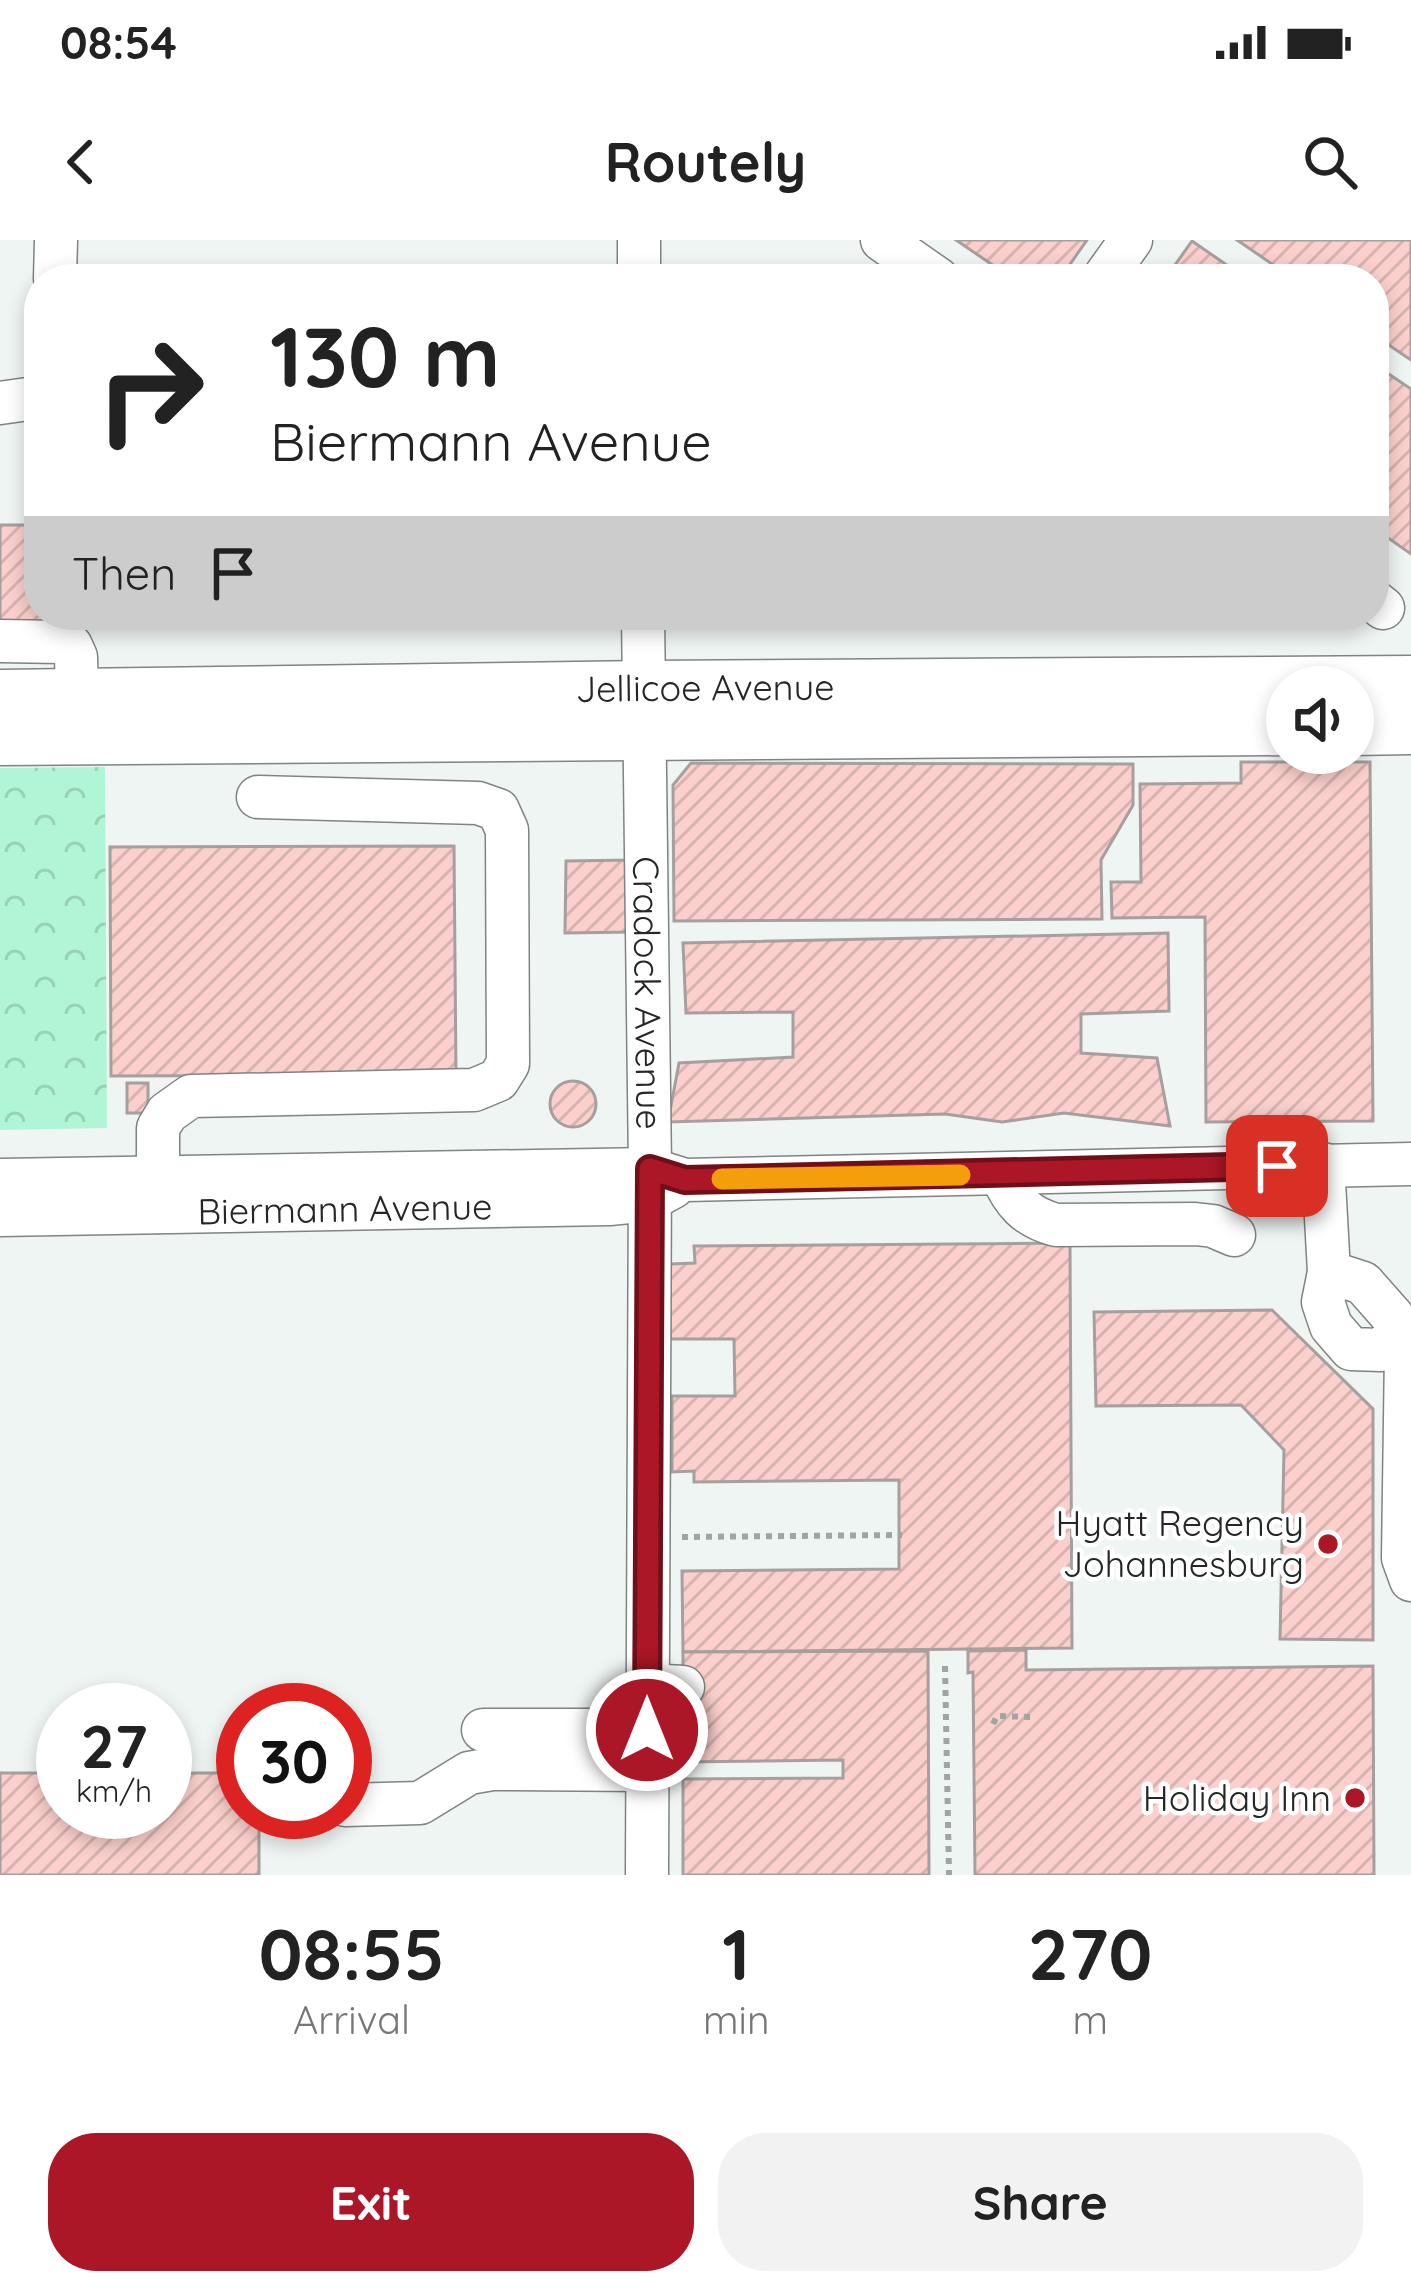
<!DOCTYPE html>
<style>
body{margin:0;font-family:Quicksand,sans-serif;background:#f2f2f2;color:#222;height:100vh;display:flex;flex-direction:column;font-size:45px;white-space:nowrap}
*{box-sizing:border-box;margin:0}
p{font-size:39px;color:#767676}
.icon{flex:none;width:66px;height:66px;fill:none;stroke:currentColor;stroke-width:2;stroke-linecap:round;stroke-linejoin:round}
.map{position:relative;height:1635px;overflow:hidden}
.details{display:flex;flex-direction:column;background:#fff;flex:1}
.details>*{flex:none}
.guide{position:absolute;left:24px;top:24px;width:1365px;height:366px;border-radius:48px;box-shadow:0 6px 18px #0003;background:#fff;color:#222;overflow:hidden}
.buttons{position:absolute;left:1266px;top:426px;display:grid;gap:24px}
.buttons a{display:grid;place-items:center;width:108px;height:108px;border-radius:50%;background:#fff;box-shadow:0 6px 18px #0003;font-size:60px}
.speed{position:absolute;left:36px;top:1443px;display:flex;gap:24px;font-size:60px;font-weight:700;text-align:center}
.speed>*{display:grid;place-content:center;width:156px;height:156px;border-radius:50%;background:#fff;box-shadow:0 6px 18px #0003;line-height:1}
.speed small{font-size:30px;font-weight:400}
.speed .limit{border:18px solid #d22;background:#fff;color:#111}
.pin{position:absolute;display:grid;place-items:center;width:102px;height:102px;color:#fff;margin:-51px;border-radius:24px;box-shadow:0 6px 18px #0006}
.me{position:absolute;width:132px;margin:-66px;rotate:0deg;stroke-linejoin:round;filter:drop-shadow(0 0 9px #0008)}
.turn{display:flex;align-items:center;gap:42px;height:252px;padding:0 48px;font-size:54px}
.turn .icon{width:156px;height:156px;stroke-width:2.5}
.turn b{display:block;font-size:84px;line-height:102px}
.then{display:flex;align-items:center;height:114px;padding:0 48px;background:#0003;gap:24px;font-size:45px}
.eta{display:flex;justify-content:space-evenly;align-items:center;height:204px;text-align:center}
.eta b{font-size:72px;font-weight:800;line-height:84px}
.button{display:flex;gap:24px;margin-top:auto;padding:24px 48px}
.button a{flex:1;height:138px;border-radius:48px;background:#ab1726;color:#fff;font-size:48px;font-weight:800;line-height:138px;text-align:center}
.button a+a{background:#f2f2f2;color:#222}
.status{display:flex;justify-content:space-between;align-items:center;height:84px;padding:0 60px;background:#fff;direction:ltr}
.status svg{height:33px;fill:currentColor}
header{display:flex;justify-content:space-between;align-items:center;height:156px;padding:0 48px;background:#fff;font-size:54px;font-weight:800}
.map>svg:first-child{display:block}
.forest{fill:url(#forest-crowns)}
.building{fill:url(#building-hatch);stroke:#a69f9e;stroke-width:3}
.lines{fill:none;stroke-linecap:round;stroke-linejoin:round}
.minor-casing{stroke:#7f8481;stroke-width:45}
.major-casing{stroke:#7f8481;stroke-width:57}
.path{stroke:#a0a4a2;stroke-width:6;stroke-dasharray:6 6;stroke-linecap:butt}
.minor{stroke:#fff;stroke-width:42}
.major{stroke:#fff;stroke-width:54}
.route-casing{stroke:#6f0f19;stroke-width:30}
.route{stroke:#ab1726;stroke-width:21}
.slow{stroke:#f59e0b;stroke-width:21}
.poi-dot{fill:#ab1726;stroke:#fff;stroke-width:4.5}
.labels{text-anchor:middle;stroke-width:9;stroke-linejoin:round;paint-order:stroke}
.street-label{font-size:36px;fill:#252726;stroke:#fff}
.poi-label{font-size:36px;fill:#252726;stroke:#fff;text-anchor:end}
</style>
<div class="status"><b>08:54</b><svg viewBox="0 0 49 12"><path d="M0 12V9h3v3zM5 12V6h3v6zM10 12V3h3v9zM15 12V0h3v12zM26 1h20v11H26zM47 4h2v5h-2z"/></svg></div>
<header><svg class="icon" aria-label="back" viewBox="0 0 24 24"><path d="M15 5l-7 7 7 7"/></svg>Routely<svg class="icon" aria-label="search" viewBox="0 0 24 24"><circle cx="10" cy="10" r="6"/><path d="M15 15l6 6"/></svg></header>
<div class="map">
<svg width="1411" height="1635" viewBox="0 0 1411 1635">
<defs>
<pattern id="forest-crowns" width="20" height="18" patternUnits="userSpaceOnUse" patternTransform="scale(3)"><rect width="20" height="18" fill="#b0f5d5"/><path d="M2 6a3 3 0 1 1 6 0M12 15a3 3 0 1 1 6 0" fill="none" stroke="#97d2b7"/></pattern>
<pattern id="building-hatch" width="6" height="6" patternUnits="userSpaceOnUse" patternTransform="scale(3)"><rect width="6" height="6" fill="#fbd0cc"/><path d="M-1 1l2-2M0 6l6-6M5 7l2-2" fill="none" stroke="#d7b3af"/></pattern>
</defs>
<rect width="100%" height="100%" fill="#eff5f2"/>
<path class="forest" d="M 105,527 L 107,888 L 0,890 L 0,528 Z"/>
<g class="building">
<path d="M 956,0 L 1087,0 L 1061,37 L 1046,39 L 1033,39 L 1031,37 L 1029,39 L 1013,39 Z"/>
<path d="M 1237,0 L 1411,0 L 1411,120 L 1374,95 L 1374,39 L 1294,39 Z"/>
<path d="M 1192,1 L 1247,39 L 1165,39 Z"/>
<path d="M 1374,124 L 1411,149 L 1411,314 L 1374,288 Z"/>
<path d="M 0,285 L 39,285 L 39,375 L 63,375 L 63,394 L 0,394 Z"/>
<path d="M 288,375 L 406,375 L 406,379 L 288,381 Z"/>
<path d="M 880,375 L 1009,375 L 1009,384 L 880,385 Z"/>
<path d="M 1241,522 L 1370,522 L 1373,881 L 1206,882 L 1205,677 L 1112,678 L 1111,642 L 1141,642 L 1140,544 L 1241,543 Z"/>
<path d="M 691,523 L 1133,524 L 1133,565 L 1101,620 L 1102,679 L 674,681 L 673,545 Z"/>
<path d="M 454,606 L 456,835 L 111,836 L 110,607 Z"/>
<path d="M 632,620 L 632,692 L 565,693 L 566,621 Z"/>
<path d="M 1168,693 L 1169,771 L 1081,774 L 1081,813 L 1157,818 L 1170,886 L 1064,873 L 1002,882 L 945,874 L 668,882 L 679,823 L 793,817 L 793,772 L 686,773 L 683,703 Z"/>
<circle cx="573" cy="864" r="23"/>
<rect x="127" y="843" width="21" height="30"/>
<path d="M 1070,1003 L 1072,1408 L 683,1412 L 682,1331 L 899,1329 L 899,1240 L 694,1242 L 694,1231 L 672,1232 L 672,1156 L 735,1156 L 734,1099 L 670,1099 L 670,1024 L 695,1023 L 694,1006 Z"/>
<path d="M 1272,1070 L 1373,1169 L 1373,1400 L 1280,1399 L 1284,1210 L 1241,1165 L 1096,1166 L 1094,1072 Z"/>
<path d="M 1026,1410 L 1026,1430 L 1373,1426 L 1374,1635 L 975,1635 L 973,1432 L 968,1433 L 968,1411 Z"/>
<path d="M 928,1411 L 929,1635 L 683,1635 L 683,1539 L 843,1538 L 843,1520 L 683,1522 L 683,1412 Z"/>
<path d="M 0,1533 L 63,1533 L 63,1572 L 165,1572 L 165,1533 L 243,1533 L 243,1572 L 259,1572 L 259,1635 L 0,1635 Z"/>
</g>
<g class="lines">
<g class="minor-casing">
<g id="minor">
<path d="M 639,0 L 639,39"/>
<path d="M 882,0 L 938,39"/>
<path d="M 55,39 L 56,0"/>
<path d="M 1103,39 L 1131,0"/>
<path d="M 0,163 L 35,158 L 39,154"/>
<path d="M 1374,361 L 1383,368"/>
<path id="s1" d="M 643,375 L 650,929 L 647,1635"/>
<path d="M 0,401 L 61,402 L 71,406 L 76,417 L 77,456"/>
<path d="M 1323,924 L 1329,1032 L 1323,1062 L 1331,1086 L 1351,1109 L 1381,1110 L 1399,1092"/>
<path d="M 1001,934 C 1013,962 1026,977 1056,985 L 1195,984 L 1213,986 L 1234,995"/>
<path d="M 0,940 L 650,929 L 685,940 L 1411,924"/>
<path d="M 158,972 L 158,888 L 167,873 L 191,856 L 474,850 L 498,840 L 508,824 L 507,590 L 498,570 L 478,563 L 258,557"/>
<path id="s2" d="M 0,975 L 609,964 L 649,960 L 673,947"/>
<path d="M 1329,1032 L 1363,1043 L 1393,1077 L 1406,1111 L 1403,1318 L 1411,1340"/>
<path d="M 647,1445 L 683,1447"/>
<path d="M 483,1490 L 647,1490"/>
<path d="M 345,1565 L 420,1563 L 469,1533 L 492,1529 L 646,1530"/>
</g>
</g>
<g class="major-casing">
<g id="major">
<path id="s3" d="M 0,457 L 645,448 L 1411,443"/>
<path d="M 1353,488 L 1411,487"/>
<path d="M 0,498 L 1287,488"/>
</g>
</g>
<g class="path">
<path d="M 682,1297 L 902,1295"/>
<path d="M 945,1426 L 949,1635"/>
<path d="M 993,1484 L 997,1476 L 1033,1477"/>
</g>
<use href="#minor" class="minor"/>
<use href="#major" class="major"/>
</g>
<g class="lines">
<g class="route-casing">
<path id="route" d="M 647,1490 L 650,929 L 685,940 L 1277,926"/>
</g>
<use href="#route" class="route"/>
<path class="slow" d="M 722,939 L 960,935"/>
</g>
<g class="poi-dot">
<circle cx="1328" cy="1304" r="12"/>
<circle cx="1355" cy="1558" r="12"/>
</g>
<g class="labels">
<g class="street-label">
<text dy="13" stroke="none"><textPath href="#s3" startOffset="705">Jellicoe Avenue</textPath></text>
<text dy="13" stroke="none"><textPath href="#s1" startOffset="378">Cradock Avenue</textPath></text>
<text dy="13" stroke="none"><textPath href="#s2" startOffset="345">Biermann Avenue</textPath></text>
</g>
<g class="poi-label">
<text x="1304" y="1296">Hyatt Regency<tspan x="1304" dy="41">Johannesburg</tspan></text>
<text x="1331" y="1571">Holiday Inn</text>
</g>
</g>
</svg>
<div class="buttons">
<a><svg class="icon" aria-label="sound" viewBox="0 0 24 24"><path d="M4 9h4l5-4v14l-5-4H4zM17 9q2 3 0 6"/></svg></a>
</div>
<div class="speed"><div>27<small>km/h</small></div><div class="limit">30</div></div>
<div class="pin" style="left:1277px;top:926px;background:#d93025"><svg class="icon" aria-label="arrive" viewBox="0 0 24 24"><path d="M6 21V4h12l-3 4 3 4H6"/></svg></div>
<svg class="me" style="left:647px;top:1490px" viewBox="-20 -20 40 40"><circle r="17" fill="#ab1726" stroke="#fff" stroke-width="3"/><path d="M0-11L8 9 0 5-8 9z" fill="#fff"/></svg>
<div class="guide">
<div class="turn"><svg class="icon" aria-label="right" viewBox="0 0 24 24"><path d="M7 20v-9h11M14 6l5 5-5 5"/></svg><div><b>130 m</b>Biermann Avenue</div></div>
<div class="then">Then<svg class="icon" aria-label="arrive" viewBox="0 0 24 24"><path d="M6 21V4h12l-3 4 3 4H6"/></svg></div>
</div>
</div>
<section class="details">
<div class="eta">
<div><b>08:55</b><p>Arrival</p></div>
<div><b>1</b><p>min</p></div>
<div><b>270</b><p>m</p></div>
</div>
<div class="button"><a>Exit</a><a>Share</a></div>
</section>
